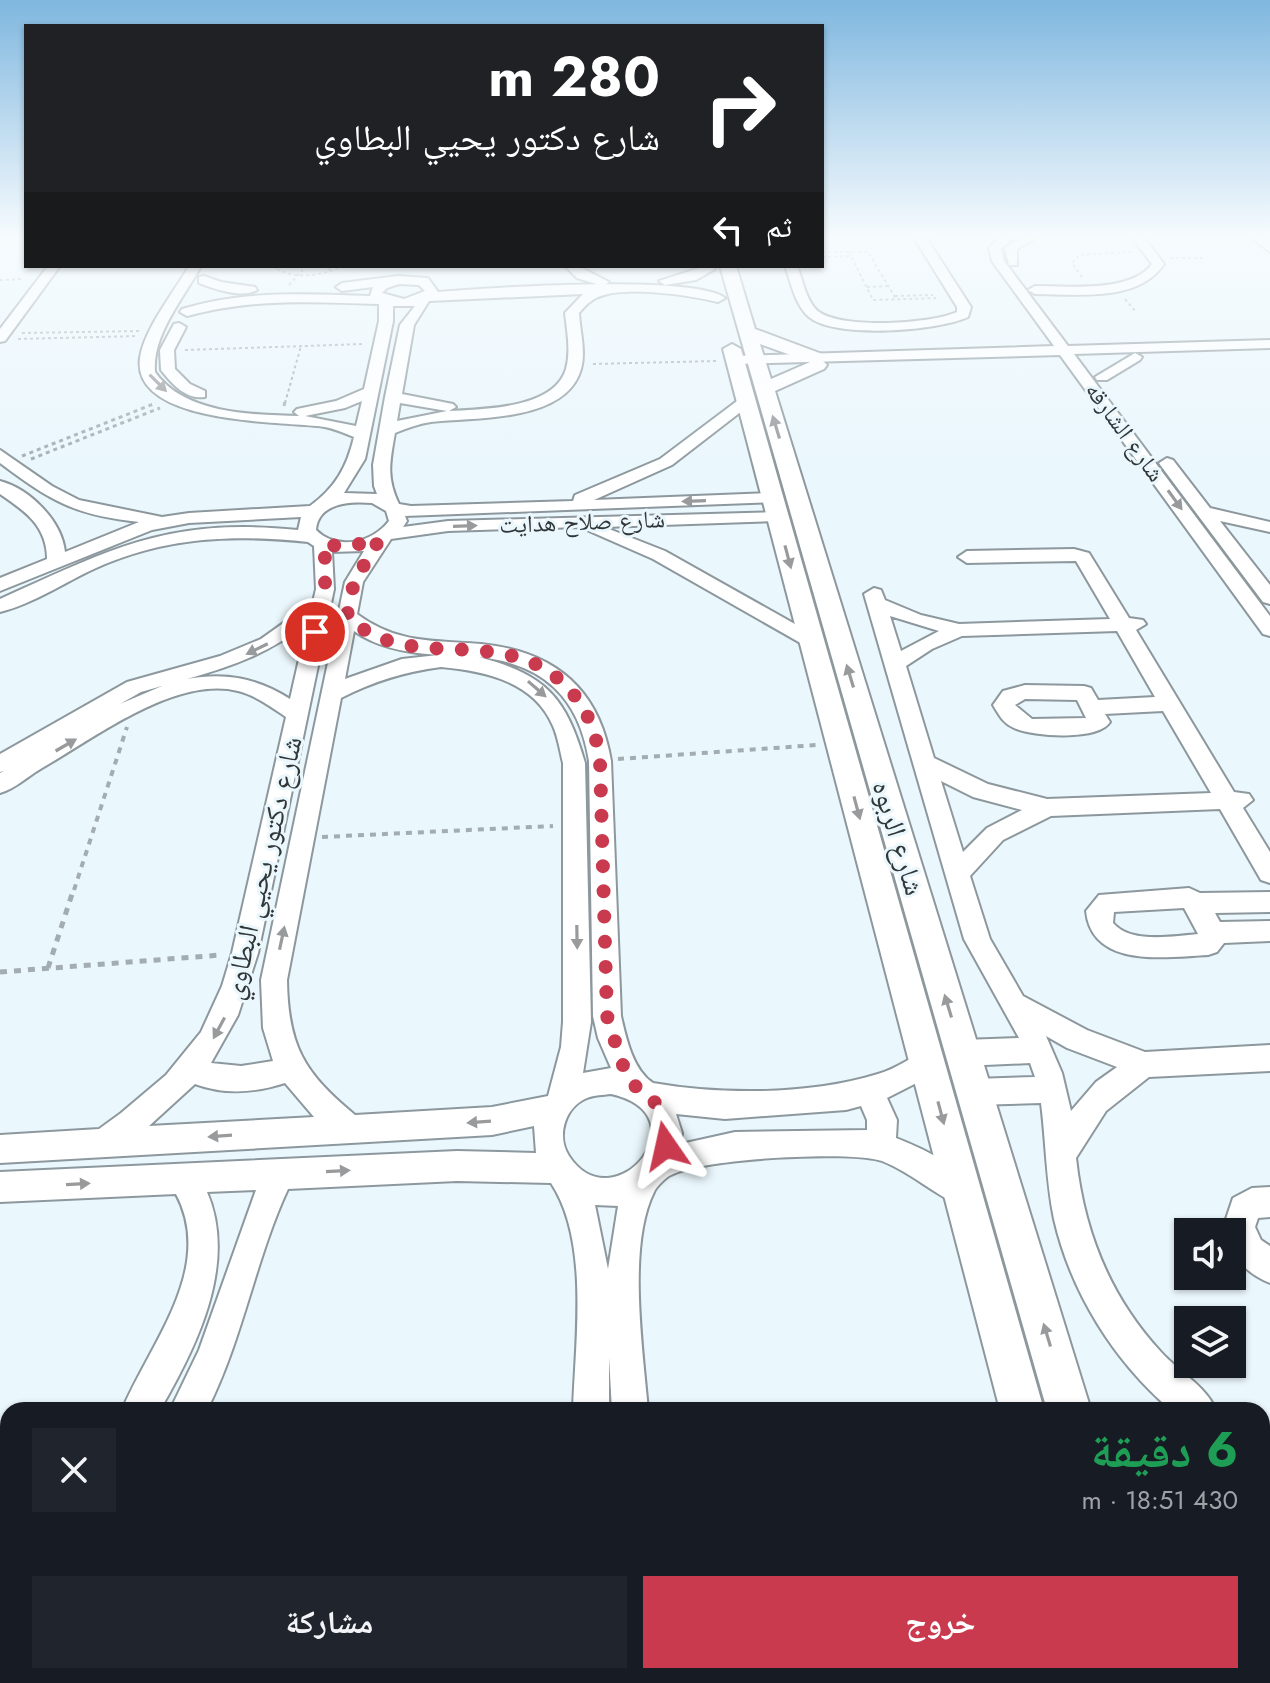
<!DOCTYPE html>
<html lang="ar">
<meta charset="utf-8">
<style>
body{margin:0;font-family:Jost,"Noto Naskh Arabic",sans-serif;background:#20242c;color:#f1f3f6;direction:rtl;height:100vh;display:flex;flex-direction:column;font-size:30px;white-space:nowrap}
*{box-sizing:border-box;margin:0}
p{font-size:26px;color:#9ea1a6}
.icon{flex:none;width:44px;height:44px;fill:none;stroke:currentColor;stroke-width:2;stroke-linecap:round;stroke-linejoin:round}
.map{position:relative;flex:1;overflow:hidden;direction:ltr}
.drawer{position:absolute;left:0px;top:1402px;width:1270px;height:282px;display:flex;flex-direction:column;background:#171b24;border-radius:24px 24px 0 0;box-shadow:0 2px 6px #0004;direction:rtl}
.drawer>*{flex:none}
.banner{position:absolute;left:24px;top:24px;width:800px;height:244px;border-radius:0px;box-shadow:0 2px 6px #0004;direction:rtl;background:#202124;color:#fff;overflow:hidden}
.buttons{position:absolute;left:1174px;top:1218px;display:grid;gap:16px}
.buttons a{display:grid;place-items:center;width:72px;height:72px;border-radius:0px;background:#171b24;box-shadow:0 2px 6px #0004;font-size:40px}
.pin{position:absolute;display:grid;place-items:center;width:68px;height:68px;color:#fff;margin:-34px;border:4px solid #fff;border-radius:50%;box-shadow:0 2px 8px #0007}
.me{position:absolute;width:88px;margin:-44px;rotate:349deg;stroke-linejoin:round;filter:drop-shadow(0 0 6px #0008)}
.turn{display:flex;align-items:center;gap:28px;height:168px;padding:0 32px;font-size:36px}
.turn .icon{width:104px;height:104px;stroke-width:2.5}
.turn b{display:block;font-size:56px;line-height:68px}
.then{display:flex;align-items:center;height:76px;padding:0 32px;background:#0003;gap:16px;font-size:30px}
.round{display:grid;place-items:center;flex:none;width:84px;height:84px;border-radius:0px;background:#20242c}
.summary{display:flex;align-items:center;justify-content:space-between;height:136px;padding:0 32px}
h1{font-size:48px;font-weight:700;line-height:60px;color:#1e9e55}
.action{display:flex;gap:16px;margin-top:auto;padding:16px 32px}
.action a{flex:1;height:92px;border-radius:0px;background:#ca3a4f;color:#fff;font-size:32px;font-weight:700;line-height:92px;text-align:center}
.action a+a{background:#20242c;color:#f1f3f6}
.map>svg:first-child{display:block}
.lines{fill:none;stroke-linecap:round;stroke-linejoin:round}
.minor-casing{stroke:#8c989d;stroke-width:4}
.tertiary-casing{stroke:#8c989d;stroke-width:4}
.path-far3{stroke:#a3adb1;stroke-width:2;stroke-dasharray:3 3;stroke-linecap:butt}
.path-far2{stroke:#a3adb1;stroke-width:3;stroke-dasharray:4 4;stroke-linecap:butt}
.path-far1{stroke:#a3adb1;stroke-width:4;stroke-dasharray:6 6;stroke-linecap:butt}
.path{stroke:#a3adb1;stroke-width:5;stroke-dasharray:7 7;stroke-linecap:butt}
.minor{fill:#fff;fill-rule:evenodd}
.tertiary{fill:#fff;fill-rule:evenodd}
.oneway{fill:#989a9c}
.route{stroke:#ca3a4f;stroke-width:14;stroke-dasharray:0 25.2}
.labels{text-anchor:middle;stroke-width:6;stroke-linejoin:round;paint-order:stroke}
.far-street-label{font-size:24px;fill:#313638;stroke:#eaf7fc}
.street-label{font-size:28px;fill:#313638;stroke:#eaf7fc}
</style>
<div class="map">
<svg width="1270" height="1683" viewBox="0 0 1270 1683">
<rect width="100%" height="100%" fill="#eaf7fc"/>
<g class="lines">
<g class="minor-casing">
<g id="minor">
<path d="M 913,236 L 925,236 L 971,307 L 968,317 C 938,331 835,339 809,317 C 795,305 791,282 785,266 L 797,266 C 803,280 806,302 819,312 C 843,329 931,324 957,312 L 957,307 Z"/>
<path d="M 1002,236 L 1015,236 L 1001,249 L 1004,261 L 1068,346 L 1270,340 L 1270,348 L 1074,354 L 1270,616 L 1270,636 L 1263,634 L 1060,355 L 735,364 L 728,360 L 735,356 L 1054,346 L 992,261 L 989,248 Z"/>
<path d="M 1025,236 L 1039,236 L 1017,249 L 1017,265 L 1009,265 L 1005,248 Z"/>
<path d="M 1131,236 L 1143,236 L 1164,264 C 1138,303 1076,294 1035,294 L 1028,290 L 1035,286 C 1067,286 1132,293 1152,264 Z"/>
<path d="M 48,266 L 60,266 L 5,341 L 0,342 L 0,329 Z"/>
<path d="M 189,266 L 201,266 C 184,298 152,334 155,372 C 184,414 253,415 299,416 L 294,412 L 297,409 L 336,401 L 364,389 L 379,321 L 379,304 C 309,302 256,298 187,316 L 180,312 L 182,309 C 245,290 305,294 370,296 L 373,287 L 342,291 L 336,287 L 342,283 L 398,276 L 428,278 L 438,292 C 486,288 694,274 725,298 L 718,302 C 689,295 632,287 604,295 C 592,298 586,305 579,313 C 580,331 586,352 581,369 C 566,423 474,417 431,422 C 418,424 407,428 395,433 C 390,461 386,477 399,504 L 411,506 L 573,501 L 575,495 L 660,459 L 741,398 L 751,398 L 751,404 L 672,465 L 594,500 L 772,493 L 778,494 L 781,498 L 778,502 L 405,516 L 407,521 L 403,527 L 448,521 L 783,512 L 786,516 L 777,521 L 604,527 L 665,551 L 818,637 L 821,641 L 818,645 L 804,645 L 653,559 L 580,527 L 448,531 L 391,539 L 363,582 L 357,614 C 398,644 432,640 481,644 C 553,651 599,688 611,761 L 621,1016 C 626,1038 633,1070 653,1083 C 722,1095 810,1095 878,1074 C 896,1069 911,1057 928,1050 L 938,1054 L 942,1063 L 938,1072 L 887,1098 L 897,1120 L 896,1138 C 919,1147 968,1169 977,1191 L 973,1202 L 962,1206 C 934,1195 911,1172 882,1161 C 851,1150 700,1159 671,1175 C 666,1177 656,1187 654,1192 C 627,1246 643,1350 648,1410 L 612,1410 L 609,1357 L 609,1410 L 573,1410 C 575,1342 590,1242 551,1183 L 457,1181 L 288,1189 C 255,1260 243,1339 207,1410 L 170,1410 L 199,1350 L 256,1190 L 207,1192 C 238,1264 196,1348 160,1410 L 122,1410 C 149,1345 216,1268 176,1194 L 0,1202 L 0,1172 L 457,1151 L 536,1153 L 534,1126 L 492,1135 L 0,1163 L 0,1135 L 99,1129 L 121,1113 L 166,1075 L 201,1032 L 222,986 L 232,953 L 286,717 C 271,707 255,695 238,691 C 176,675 93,739 42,768 C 28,776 15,789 0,793 L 0,773 L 4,771 L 0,772 L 0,754 L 127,682 L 220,656 L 261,639 L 313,602 L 316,589 L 314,546 L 308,542 C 233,534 165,537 96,568 C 65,582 33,604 0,612 L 0,599 C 113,548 169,517 298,530 L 301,517 L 189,523 L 152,530 L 0,591 L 0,578 L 47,559 C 47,526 25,511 0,494 L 0,481 C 30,489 62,521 65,552 L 139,522 C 74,515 51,501 0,463 L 0,450 L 52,486 L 79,500 L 162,517 L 189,513 L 310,506 C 335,488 347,467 354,437 C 344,433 335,429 325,427 C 286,421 131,426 140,358 C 144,329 175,291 189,266 ZM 399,284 L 419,285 L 425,291 L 404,299 L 382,293 L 387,288 ZM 583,294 L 565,313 C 567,331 571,351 566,369 C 554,409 483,409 449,411 L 456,407 L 453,404 L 402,394 L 414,325 L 429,301 ZM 393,306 L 415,306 L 400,325 L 385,397 L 373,465 L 374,486 L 377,494 L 344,493 L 365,459 L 393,321 ZM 362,401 L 356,426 L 305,416 L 345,408 ZM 400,403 L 447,411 L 397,421 ZM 372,503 L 386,511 L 389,521 C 372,543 337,551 316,530 C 318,503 350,501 372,503 ZM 364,551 L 345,582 L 261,980 L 263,1028 L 273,1061 L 241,1066 L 211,1063 L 238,1015 L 258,953 L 334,589 L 332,552 ZM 307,624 L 290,699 C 257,678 225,672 187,679 C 234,666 268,653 307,624 ZM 354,631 C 378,648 409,653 438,655 L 402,659 L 345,679 ZM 479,657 C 543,664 579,697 589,761 L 593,1016 L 598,1038 L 611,1068 L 583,1073 L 591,1022 L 585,763 C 566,697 546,675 479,657 ZM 441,667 C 484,671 534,681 553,726 C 558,737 560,751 563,763 L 563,1022 L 561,1047 L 548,1096 L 492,1107 L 355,1115 C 304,1073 288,1046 287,980 L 341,698 C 374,681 404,672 441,667 ZM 162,686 L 120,704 L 141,692 ZM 285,1083 L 314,1117 L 149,1126 L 195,1084 C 225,1095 254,1093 285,1083 ZM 611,1094 C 705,1115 614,1224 569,1156 C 556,1136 565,1107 587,1098 C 594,1095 603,1095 611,1094 ZM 861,1106 L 867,1120 L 867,1130 L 735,1132 L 681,1144 L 682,1133 L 676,1114 L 725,1119 L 846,1110 ZM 595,1205 L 618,1206 L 608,1269 Z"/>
<path d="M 565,266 L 578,266 L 609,282 L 603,286 L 577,278 Z"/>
<path d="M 706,266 L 715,269 L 696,280 L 665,285 L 659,281 Z"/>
<path d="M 204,276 L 221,282 L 255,287 L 257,290 C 243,299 214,289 199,283 L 199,277 Z"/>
<path d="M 179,323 L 186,327 L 174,350 L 175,369 L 190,384 L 205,391 L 205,397 C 186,400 172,384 161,370 L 160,350 L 174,324 Z"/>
<path d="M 1135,353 L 1142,357 L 1140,360 L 1107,380 L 1097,380 L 1095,377 Z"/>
<path d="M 1167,458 L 1173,460 L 1210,508 L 1270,522 L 1270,532 L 1220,521 L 1270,585 L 1270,604 L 1263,602 L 1161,466 L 1159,463 Z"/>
<path d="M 1074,549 L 1089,553 L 1129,618 L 1143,620 L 1146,624 L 1136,630 L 1234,792 L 1249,794 L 1253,800 L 1243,808 L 1270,852 L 1270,883 L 1261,880 L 1220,809 L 1051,816 L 1003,840 L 970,876 L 990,939 L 1023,996 L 1087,1030 L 1145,1052 L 1270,1045 L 1270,1071 L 1149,1077 L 1106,1111 L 1076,1158 C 1084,1232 1110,1297 1161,1352 C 1178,1371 1206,1386 1216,1410 L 1171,1410 C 1114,1361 1071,1293 1054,1219 C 1046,1181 1046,1142 1041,1103 L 974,1105 L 964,1101 L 960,1092 L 964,1083 L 974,1079 L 1035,1077 L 1030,1063 L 963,1066 L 953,1062 L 949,1053 L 953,1044 L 963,1040 L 1019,1038 L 964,939 L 864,594 L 874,588 L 881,590 L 885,600 L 921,615 L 959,624 L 1110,619 L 1076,561 L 967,563 L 958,557 L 967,551 ZM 890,616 L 939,631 L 901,651 ZM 1117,631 L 1155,697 L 1098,700 L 1091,688 L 1084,686 L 1025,685 L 1003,691 L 993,705 C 999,715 1003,723 1014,728 C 1033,737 1098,741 1110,722 L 1105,714 L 1163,711 L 1211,793 L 1047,799 L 988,784 L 934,758 L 906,666 L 932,649 L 962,636 ZM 1025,699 L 1077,700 L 1086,718 L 1032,719 L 1015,705 ZM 941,781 L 973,797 L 1022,810 L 987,828 L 963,852 ZM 1046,1036 L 1067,1048 L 1117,1067 L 1096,1082 L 1071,1111 L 1062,1073 Z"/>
<path d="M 1189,888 L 1200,893 L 1270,892 L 1270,912 L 1215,913 L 1220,922 L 1270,921 L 1270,941 L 1224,943 L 1217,952 L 1208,955 C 1166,957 1092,969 1086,911 L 1099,895 ZM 1184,908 L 1198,934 C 1173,936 1131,944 1113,923 L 1114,912 Z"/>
<path d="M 1270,1187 L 1270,1217 L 1258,1218 L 1255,1227 L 1261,1240 L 1270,1246 L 1270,1283 C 1246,1273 1232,1259 1232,1232 L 1225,1232 L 1223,1228 L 1233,1198 L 1252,1188 Z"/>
<path d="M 1262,1429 L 1270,1432 L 1270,1468 L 1262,1465 Z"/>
<path d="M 8,1500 L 8,1538 L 0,1542 L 0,1504 Z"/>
<path d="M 1270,1523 L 1270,1561 L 1262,1562 L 1262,1524 Z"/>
<path d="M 8,1549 L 8,1587 L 0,1590 L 0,1552 Z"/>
<path d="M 1270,1602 L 1270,1642 L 1262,1643 L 1262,1603 Z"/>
<path d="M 468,1676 L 509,1676 L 506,1683 L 465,1683 Z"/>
<rect x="571" y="1676" width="40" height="7"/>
<rect x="624" y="1676" width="40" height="7"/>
</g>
</g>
<g class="tertiary-casing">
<g id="tertiary">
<path d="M 1249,236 L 1265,236 L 1270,240 L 1270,252 Z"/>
<path d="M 720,266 L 736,266 L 755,329 L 822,354 L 825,358 L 823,361 L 827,365 L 824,369 L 775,391 L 1091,1410 L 1047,1410 ZM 760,344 L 810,362 L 771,379 Z"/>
<path d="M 732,344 L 741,349 L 1044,1410 L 1000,1410 L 723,349 Z"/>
<path d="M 1070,1676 L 1120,1676 L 1122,1683 L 1072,1683 Z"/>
<path d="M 1124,1676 L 1174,1676 L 1176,1683 L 1126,1683 Z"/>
</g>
</g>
<g class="path-far3">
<path d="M 822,252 L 868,252 L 896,299"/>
<path d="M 849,252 L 873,300 L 939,298"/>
<path d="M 822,257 L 851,256"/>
<path d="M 1170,258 L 1204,258"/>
<path d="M 272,266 C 295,281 320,276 344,266"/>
<path d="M 323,266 L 332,271"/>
<path d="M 274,268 L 284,266"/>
<path d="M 1082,277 L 1072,263 L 1079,255 L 1132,252"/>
<path d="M 0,280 L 24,279"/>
<path d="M 289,285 L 306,266"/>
<path d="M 867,287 L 888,286"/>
<path d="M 895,296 L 933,295"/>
<path d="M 1125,299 L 1136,312"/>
<path d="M 22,333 L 141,331"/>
<path d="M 18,339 L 138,336"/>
<path d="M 185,350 L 364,344"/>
<path d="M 593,364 L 716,361"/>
<path d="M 285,403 L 301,346"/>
</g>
<g class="path-far2">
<path d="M 284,406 L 285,401"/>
<path d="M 22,456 L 156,403"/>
<path d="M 31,459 L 160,408"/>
</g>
<g class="path-far1">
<path d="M 618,759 L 817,745"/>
<path d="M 322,837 L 553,826"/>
<path d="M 74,890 L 127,727"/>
</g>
<g class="path">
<path d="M 48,968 L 74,888"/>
<path d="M 0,972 L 221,955"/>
</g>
<use href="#minor" class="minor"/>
<use href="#tertiary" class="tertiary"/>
</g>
<defs><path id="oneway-solid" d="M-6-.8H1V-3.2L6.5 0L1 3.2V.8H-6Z" transform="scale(2)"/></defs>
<g class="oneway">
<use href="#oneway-solid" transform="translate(158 383) rotate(45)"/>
<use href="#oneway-solid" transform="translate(776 427) rotate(-107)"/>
<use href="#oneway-solid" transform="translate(1175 500) rotate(54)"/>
<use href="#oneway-solid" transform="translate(694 501) rotate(178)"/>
<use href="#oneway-solid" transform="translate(465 526) rotate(-2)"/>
<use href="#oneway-solid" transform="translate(788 557) rotate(75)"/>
<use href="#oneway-solid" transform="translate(257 649) rotate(154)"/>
<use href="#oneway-solid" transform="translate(850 676) rotate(-107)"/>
<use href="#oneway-solid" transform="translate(537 689) rotate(41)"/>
<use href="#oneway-solid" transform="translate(66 745) rotate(-30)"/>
<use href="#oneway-solid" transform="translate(857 808) rotate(75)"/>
<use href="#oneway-solid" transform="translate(577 937) rotate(89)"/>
<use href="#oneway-solid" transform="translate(282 938) rotate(-78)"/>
<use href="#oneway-solid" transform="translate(948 1006) rotate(-107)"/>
<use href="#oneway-solid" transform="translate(219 1028) rotate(118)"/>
<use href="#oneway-solid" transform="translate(941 1113) rotate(75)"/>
<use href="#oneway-solid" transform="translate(479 1122) rotate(176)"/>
<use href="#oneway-solid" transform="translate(220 1136) rotate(176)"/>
<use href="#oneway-solid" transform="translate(338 1171) rotate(-3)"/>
<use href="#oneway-solid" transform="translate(78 1184) rotate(-3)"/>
<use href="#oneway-solid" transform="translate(1047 1335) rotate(-107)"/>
</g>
<linearGradient id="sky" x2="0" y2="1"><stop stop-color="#7fb7df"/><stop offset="0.5" stop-color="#f6fbfe"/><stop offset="1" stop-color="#f6fbfe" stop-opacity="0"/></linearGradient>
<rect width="1270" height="471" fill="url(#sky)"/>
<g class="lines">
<path class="route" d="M 315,632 L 327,573 L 323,544 L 345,547 L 379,540 L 354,582 L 347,616 C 407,676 500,622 564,684 C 586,705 596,731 600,761 L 607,1016 L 621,1061 L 632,1084 L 650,1096 L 661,1111 L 667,1128 L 666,1146"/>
</g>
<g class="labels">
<g class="far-street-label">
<text transform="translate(1125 432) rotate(54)" y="8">شارع الشارقه</text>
<text transform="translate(582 522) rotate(-2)" y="8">شارع صلاح هدايت</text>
</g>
<g class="street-label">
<text transform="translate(899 838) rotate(73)" y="10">شارع الربوه</text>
<text transform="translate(262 868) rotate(-77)" y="10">شارع دكتور يحيي البطاوي</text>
</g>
</g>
</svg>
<div class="buttons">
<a><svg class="icon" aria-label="sound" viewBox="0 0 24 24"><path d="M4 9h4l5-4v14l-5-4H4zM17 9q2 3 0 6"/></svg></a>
<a><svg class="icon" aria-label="layers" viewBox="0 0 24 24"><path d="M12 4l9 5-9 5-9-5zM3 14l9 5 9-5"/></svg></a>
</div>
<div class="pin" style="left:315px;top:632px;background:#d93025"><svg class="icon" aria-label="arrive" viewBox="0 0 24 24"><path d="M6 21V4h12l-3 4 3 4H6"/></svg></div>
<svg class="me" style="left:666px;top:1146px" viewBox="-20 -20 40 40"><path d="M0-17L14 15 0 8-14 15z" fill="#ca3a4f" stroke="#fff" stroke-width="4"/></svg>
<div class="banner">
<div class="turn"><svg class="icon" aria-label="right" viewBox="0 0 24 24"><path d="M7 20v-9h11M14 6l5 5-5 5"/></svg><div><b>280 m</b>شارع دكتور يحيي البطاوي</div></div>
<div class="then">ثم<svg class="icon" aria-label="left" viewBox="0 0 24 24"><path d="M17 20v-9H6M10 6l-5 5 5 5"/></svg></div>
</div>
<section class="drawer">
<div class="summary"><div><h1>6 دقيقة</h1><p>430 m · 18:51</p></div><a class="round"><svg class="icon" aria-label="close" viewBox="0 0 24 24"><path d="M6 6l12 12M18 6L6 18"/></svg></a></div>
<div class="action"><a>خروج</a><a>مشاركة</a></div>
</section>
</div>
